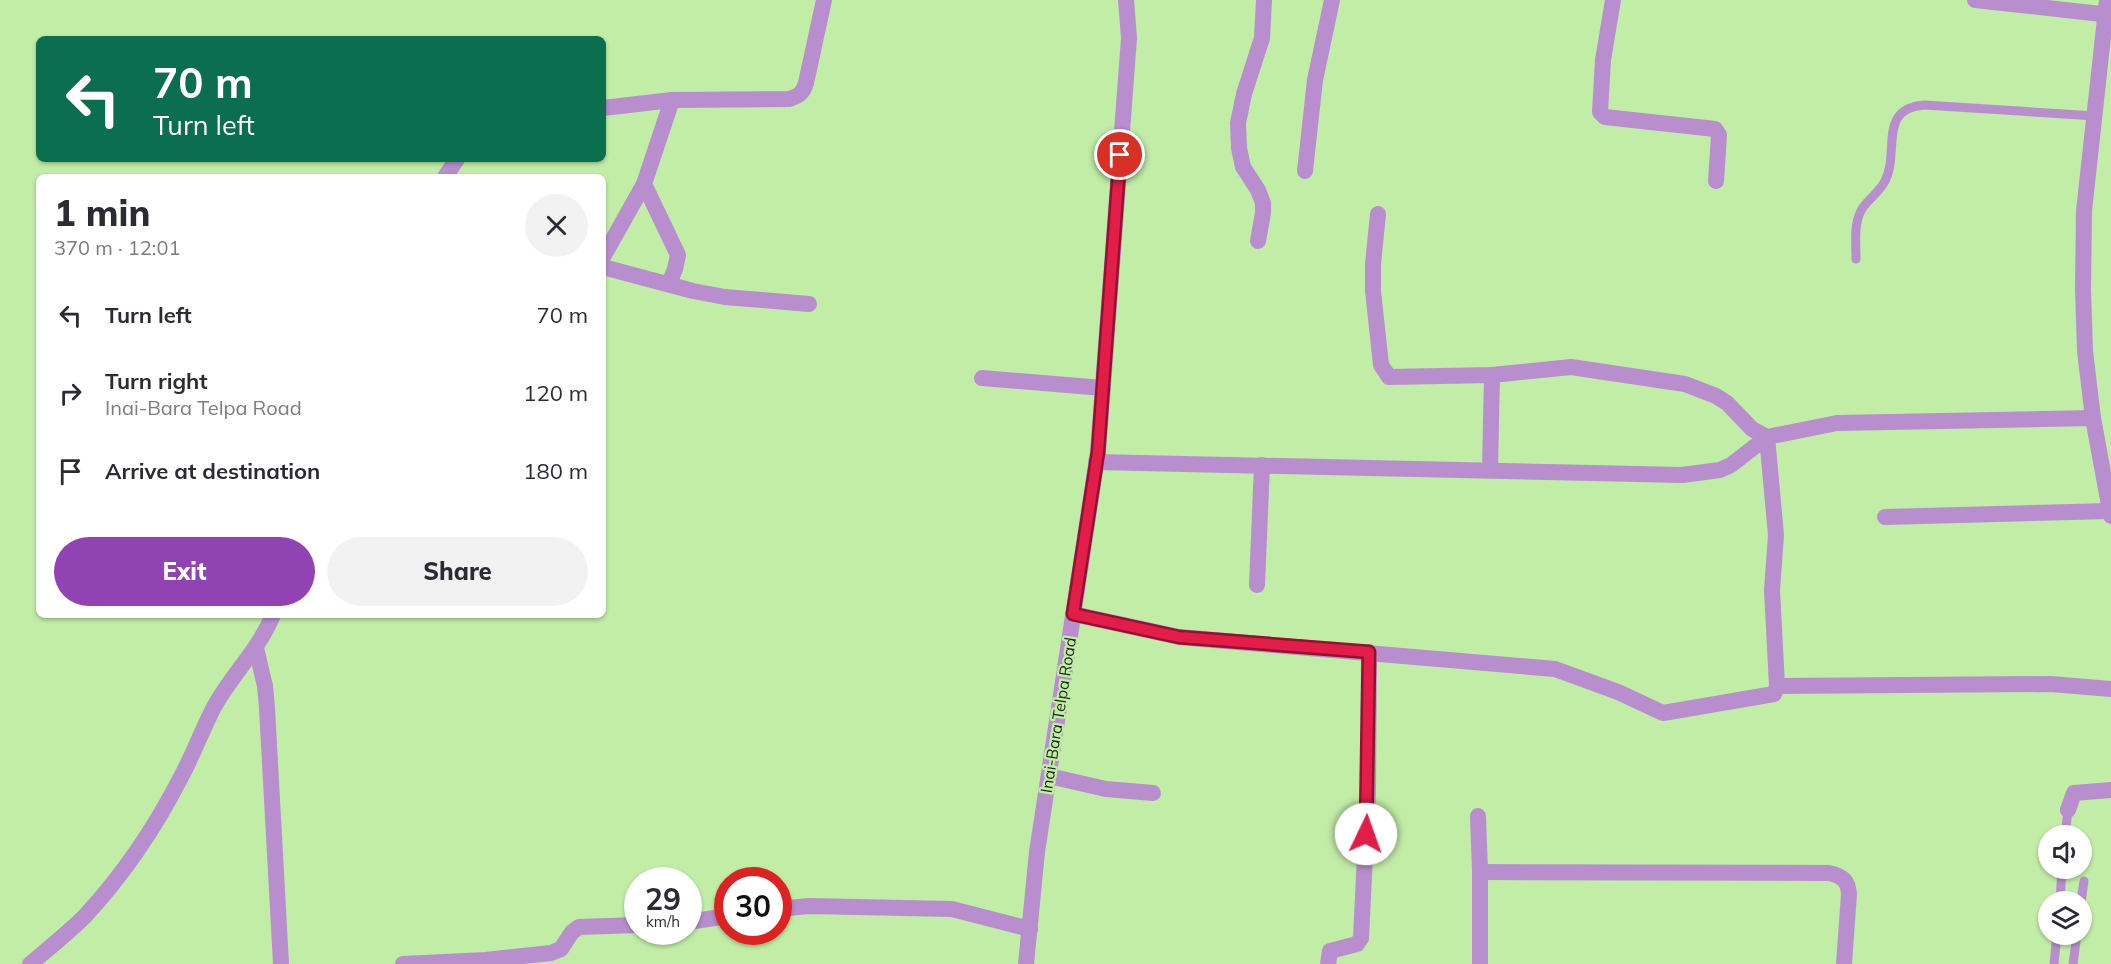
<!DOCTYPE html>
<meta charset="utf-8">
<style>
body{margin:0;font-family:Mulish,sans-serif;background:#f2f2f3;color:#2b2b33;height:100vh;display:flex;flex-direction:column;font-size:22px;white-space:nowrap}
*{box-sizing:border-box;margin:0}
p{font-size:20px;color:#7c7c81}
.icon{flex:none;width:33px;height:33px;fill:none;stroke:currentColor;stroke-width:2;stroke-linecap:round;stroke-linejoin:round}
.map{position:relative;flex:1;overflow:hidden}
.side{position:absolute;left:36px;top:174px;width:570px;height:444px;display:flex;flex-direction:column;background:#fff;border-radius:9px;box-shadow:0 2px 4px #0004}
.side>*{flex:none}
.hud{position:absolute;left:36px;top:36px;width:570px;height:126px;border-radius:9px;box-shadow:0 2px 4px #0004;background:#0b6e4f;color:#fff;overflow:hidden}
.buttons{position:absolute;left:2038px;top:825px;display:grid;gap:12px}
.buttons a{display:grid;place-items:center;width:54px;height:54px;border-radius:50%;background:#fff;box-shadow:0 2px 4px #0004;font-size:30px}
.speed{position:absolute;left:624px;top:867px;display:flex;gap:12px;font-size:30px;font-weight:700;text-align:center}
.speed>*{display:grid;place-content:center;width:78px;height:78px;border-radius:50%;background:#fff;box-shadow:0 2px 4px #0004;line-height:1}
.speed small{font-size:15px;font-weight:400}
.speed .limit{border:9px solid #d22;background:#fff;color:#111}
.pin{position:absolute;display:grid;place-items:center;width:51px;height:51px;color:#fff;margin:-26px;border:3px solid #fff;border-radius:50%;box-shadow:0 2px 6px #0007}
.me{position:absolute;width:66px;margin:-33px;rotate:3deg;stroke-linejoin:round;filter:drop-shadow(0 0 4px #0008)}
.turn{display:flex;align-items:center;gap:21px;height:126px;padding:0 18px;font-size:27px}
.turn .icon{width:78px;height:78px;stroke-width:2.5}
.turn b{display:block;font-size:42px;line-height:51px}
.round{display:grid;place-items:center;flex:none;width:63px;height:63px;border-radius:32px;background:#f2f2f3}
.head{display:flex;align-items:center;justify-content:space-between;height:102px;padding:0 18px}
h1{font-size:36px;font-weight:800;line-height:45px}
.action{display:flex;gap:12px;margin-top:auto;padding:12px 18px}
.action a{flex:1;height:69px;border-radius:36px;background:#9143b4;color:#fff;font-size:24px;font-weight:800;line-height:69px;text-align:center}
.action a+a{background:#f2f2f3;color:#2b2b33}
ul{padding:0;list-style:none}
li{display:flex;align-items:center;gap:18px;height:78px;padding:0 18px}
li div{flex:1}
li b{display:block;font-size:22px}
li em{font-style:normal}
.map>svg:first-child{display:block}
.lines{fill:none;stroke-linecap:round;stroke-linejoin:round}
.service{stroke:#b88ece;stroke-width:9}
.minor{stroke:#b88ece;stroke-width:16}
.tertiary{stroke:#b88ece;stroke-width:16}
.route-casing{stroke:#92132f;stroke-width:15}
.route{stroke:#e11d48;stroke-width:10}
.labels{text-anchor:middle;stroke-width:4.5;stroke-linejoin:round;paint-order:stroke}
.street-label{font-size:16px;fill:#18280c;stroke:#c2eda7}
</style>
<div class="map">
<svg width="2111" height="964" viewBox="0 0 2111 964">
<rect width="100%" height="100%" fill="#c2eda7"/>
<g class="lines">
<g class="service">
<path d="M 1856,259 C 1856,242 1853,220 1864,206 C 1871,197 1880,191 1885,181 C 1900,152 1877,108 1925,105 L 2095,116"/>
<path d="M 2065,836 L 2068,810"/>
<path d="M 2060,902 L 2062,868"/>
<path d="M 2081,902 L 2084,881"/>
<path d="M 2054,964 L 2057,934"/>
<path d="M 2073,964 L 2077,934"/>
</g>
<g class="minor">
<path d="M 1613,0 L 1603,60 L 1600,112 L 1605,117 L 1715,129 L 1719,135 L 1716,181"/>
<path d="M 2107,0 L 2084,211 L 2083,289 L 2085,351 L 2093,418 L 2111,516"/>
<path d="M 603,108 L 672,100 L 789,99 C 799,96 803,93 806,83 L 824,0"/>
<path d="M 1305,171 L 1315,80 L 1332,0"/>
<path d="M 445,177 L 457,159"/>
<path d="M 644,184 L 678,255 L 675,269 L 669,284"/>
<path d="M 1378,214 L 1373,264 L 1373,291 L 1381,365 L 1389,377 L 1492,375 L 1571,367 L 1685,384 L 1716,396 L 1727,403 L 1752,429 L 1767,437 L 1837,423 L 2093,418"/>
<path d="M 1258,241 L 1263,213 L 1263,203 L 1258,190 L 1243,167 L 1239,148 L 1238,123 L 1244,94 L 1262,38 L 1264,0"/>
<path d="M 603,257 L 644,184 L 672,100"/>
<path d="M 603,267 L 693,291 L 725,297 L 809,304"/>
<path d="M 982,378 L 1103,388"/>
<path d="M 1096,462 L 1682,475 L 1720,470 L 1731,465 L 1767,437"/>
<path d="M 1490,469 L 1492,375"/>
<path d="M 1885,517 L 2110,511"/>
<path d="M 1257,585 L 1262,465"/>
<path d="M 1073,614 L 1179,637 L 1555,669 L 1618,692 L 1663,713 L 1774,694 L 1777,686 L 1772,590 L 1776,535 L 1767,437"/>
<path d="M 256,648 L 265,686 L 267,708 L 281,964"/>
<path d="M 1777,686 L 2051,684 L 2111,689"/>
<path d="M 1049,776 L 1106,789 L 1153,793"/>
<path d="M 2068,810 L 2074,793 L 2111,790"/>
<path d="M 1478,816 L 1480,872 L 1480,964"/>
<path d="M 1480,872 L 1829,873 C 1842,876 1848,880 1849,894 L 1844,964"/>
<path d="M 778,909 L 809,906 L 952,909 L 1030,929"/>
<path d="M 688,922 L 728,916"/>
<path d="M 30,964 C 49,948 68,933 85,916 C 122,876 156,826 181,777 C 193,755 202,730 214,707 C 232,674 258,651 273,615"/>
<path d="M 403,964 L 486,960 L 551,953 L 561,949 L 572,932 L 579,927 L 638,925"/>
<path d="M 1328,964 L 1330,951 L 1357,944 L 1361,938 L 1368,793 L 1369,652"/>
</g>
<g class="tertiary">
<path d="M 1975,0 L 2111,15"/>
<path d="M 1026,964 L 1037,852 L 1098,452 L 1129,38 L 1126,0"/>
</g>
</g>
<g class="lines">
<g class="route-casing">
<path id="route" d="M 1120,155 L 1098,452 L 1073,614 L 1179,637 L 1369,652 L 1366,834"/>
</g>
<use href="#route" class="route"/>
</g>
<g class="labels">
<g class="street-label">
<text transform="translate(1058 715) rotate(-81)" y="6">Inai-Bara Telpa Road</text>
</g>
</g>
</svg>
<div class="buttons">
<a><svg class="icon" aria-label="sound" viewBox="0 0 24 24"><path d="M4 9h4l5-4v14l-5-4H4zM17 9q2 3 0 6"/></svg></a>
<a><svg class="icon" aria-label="layers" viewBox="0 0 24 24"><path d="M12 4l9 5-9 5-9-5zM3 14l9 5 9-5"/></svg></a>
</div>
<div class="speed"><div>29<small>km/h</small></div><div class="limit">30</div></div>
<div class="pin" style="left:1120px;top:155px;background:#d93025"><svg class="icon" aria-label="arrive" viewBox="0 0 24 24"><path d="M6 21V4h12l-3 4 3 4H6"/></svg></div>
<svg class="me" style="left:1366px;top:834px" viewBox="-20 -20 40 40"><circle r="19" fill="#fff"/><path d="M0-13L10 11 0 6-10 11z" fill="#e11d48"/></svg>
<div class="hud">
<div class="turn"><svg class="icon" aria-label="left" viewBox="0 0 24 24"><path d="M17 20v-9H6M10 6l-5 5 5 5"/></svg><div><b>70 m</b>Turn left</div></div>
</div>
<section class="side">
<div class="head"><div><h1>1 min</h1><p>370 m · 12:01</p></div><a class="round"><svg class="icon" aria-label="close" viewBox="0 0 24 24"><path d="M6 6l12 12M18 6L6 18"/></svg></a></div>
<ul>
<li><svg class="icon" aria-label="left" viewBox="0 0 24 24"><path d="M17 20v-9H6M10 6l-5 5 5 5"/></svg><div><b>Turn left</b></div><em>70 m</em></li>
<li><svg class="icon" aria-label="right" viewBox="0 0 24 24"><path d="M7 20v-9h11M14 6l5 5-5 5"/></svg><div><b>Turn right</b><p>Inai-Bara Telpa Road</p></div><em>120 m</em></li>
<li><svg class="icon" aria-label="arrive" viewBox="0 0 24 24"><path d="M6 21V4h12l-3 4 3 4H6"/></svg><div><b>Arrive at destination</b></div><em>180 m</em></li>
</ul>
<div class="action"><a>Exit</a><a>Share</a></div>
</section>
</div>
